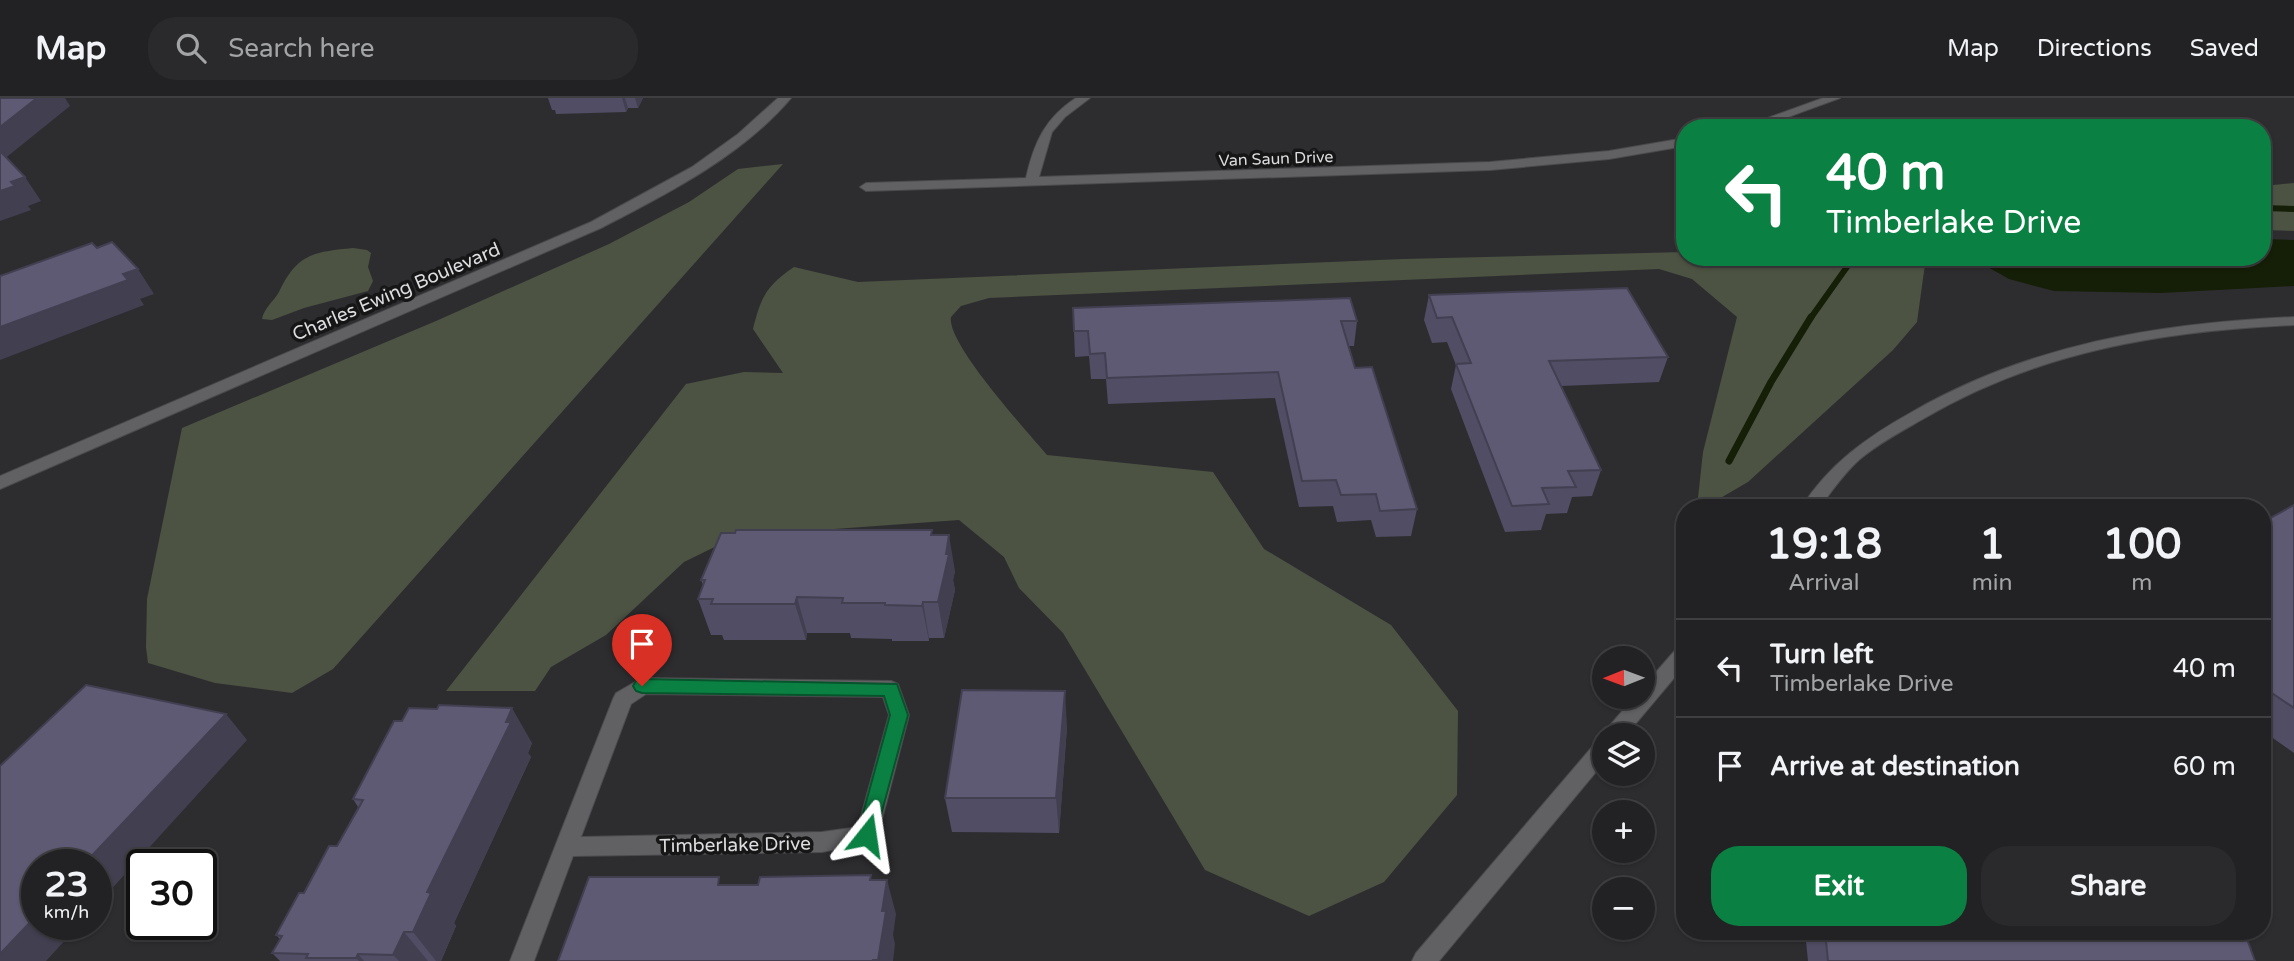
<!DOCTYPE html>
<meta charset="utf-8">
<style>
body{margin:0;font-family:"Varela Round",sans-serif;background:#2a2a2c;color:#f1f3f6;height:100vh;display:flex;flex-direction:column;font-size:26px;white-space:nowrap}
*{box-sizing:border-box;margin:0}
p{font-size:23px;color:#a2a4a6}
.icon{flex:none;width:38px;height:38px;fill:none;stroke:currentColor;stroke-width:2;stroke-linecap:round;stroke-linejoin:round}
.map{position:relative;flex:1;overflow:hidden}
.drawer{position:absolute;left:1676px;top:401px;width:595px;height:441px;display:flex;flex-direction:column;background:#222224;border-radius:28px;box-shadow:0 2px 5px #0004,0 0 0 2px #3f3f41}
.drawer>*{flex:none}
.banner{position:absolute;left:1676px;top:21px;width:595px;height:147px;border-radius:28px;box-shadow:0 2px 5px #0004,0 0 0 2px #3f3f41;background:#0b8043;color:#fff;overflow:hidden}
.needle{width:46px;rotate:269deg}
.buttons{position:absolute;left:1592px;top:548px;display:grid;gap:14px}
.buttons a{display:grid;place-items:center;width:63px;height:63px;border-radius:50%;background:#222224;box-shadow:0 2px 5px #0004,0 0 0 2px #3f3f41;font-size:35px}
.speed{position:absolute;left:21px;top:751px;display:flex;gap:14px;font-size:35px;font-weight:700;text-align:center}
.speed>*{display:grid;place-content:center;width:91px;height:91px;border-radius:50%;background:#222224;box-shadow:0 2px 5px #0004,0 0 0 2px #3f3f41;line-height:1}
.speed small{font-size:18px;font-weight:400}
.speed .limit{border:4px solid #111;border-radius:10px;background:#fff;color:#111}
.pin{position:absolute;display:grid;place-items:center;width:60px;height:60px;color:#fff;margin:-72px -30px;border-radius:50% 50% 50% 0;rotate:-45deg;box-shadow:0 0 7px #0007}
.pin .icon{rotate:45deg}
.me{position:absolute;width:77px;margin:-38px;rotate:15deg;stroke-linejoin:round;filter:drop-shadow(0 0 5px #0008)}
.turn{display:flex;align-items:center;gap:24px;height:147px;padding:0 35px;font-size:32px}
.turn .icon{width:91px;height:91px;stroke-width:2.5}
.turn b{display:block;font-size:49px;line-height:60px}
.eta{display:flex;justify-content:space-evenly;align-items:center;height:119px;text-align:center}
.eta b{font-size:42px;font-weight:700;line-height:49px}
.button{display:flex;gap:14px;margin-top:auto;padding:14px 35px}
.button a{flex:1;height:80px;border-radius:28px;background:#0b8043;color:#fff;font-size:28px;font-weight:700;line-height:80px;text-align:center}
.button a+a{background:#2a2a2c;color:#f1f3f6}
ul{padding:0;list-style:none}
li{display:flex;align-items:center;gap:21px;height:98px;padding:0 35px;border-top:2px solid #3f3f41}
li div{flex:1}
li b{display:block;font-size:26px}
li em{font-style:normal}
header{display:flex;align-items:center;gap:42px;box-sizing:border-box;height:98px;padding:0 35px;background:#222224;border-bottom:2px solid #3f3f41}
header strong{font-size:33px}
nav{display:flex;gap:38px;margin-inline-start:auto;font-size:24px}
.search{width:490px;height:63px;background:#2a2a2c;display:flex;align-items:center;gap:18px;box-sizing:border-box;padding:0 24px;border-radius:28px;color:#a2a4a6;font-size:26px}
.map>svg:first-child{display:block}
.green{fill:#4c5342}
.water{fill:#151e06}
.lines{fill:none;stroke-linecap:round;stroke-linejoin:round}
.stream-far1{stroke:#151e06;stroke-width:6}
.stream{stroke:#151e06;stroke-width:7}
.minor-casing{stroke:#4a494c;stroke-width:2}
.minor{fill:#616164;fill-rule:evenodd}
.wall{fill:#514d64}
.shaded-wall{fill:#423f51}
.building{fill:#5e5a74;stroke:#423f51;stroke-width:2}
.route{fill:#0b8043;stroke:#07532c;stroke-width:2}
.labels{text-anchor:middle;stroke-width:7;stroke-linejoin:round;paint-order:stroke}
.far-street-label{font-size:16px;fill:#dddddf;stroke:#161617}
.street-label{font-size:19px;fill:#dddddf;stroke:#161617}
</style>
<header>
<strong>Map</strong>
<div class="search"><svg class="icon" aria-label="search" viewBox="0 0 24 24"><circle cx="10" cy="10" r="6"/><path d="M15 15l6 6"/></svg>Search here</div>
<nav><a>Map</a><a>Directions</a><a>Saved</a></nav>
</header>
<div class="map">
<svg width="2294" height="863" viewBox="0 0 2294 863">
<rect width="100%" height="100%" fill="#2d2d30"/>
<g class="green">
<path d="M 783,66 L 333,571 L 292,595 L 215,585 L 148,565 L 146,549 L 147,501 L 182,330 L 436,223 L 609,146 L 689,104 L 738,71 Z"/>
<path d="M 2294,85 L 2294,133 L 2263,132 L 2263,88 Z"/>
<path d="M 353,150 L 367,152 L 371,155 L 368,169 L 373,183 L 368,193 L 304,210 L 272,222 L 262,221 C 264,210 274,203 279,194 C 297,156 313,154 353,150 Z"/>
<path d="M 1685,154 L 1685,159 L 1926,159 L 1917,224 L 1893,252 L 1748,384 L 1705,409 L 1697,409 L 1703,354 L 1737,219 L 1692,181 L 1659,171 L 989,200 L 961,208 L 951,219 C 946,245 1027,333 1047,357 L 1213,374 L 1264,451 L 1391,527 L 1458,613 L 1457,697 L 1384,784 L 1309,818 L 1205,772 L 1063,535 L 1019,490 L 1004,459 L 959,422 L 737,438 L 684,464 L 606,537 L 551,569 L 535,593 L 446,593 L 686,286 L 744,274 L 783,275 L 753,231 C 761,199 766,188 794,169 L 858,184 L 1403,161 Z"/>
</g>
<path class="water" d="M 2263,141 L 2294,142 L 2294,188 L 2161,195 L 2054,193 L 2009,181 L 1970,159 L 2263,159 Z"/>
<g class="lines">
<g class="stream-far1">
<path d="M 2263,110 L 2294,111"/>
<path d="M 1810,221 L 1854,159"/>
</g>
<path class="stream" d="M 1729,363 L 1771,284 L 1811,219"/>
<g class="minor-casing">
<g id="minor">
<path d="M 778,0 L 791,0 C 742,58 667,96 601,130 L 0,391 L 0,378 L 591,124 L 692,69 L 738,36 Z"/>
<path d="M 1076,0 L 1090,0 L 1065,19 L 1052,34 L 1039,79 L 1490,64 L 1609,53 L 1685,40 L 1685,48 L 1609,61 L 1490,72 L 866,93 L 860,89 L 866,85 L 1026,80 C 1034,45 1045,20 1076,0 Z"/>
<path d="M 1823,0 L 1840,0 L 1758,30 L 1740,30 Z"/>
<path d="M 2294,219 L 2294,227 C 2163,233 2038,253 1923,321 C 1902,333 1879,345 1860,361 C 1844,375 1832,393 1819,410 L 1801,410 C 1829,366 1867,339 1912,314 C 2030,246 2160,225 2294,219 Z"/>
<path d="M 1685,547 L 1685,567 L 1626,637 L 1605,639 L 1607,631 L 1635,598 L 1643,598 L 1643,589 L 1678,549 Z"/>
<path d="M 642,580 L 891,583 L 898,586 L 909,617 L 878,737 L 875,744 L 822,754 L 573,758 L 534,863 L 510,863 L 613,601 L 616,595 ZM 646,596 L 883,599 L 889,617 L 858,729 L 822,734 L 581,739 L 631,606 Z"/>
<path d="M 1605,640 L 1605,663 L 1439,863 L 1412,863 L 1416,855 L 1598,642 Z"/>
</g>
</g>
<use href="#minor" class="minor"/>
</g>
<g class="wall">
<path d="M 548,0 L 643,0 L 638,10 L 628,10 L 626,14 L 556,16 L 555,12 L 552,12 Z"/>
<path d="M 1429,197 L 1668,259 L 1659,284 L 1561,288 L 1601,372 L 1592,398 L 1572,399 L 1567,415 L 1546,416 L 1541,432 L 1505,434 L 1451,291 L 1456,267 L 1447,244 L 1432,245 L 1424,222 Z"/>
<path d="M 1357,223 L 1354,248 L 1348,248 L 1355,270 L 1417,411 L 1411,438 L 1376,439 L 1371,422 L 1337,424 L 1333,408 L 1299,409 L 1275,300 L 1108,306 L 1106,281 L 1091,281 L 1089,258 L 1075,259 L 1074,233 Z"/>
<path d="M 2294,407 L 2294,655 L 2263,633 L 2263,424 Z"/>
<path d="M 955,473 L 953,482 L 955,492 L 944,540 L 929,540 L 929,543 L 892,543 L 892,541 L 851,540 L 850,535 L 807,535 L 806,542 L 724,542 L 722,537 L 711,537 L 698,501 L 703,487 L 701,482 Z"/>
<path d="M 1067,629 L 1059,735 L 952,734 L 945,700 Z"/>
<path d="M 532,645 L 528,655 L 531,659 L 454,825 L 456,828 L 441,863 L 280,863 L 272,855 L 280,841 L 276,837 L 304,795 L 337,748 L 358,709 L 353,701 Z"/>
<path d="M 1805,833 L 2244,833 L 2255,863 L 1808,863 Z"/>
</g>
<g class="shaded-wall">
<path d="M 37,0 L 65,0 L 70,8 L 3,62 L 0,58 L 0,29 Z"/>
<path d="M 622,0 L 625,0 L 628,10 L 626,14 Z"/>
<path d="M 635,0 L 643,0 L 638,10 Z"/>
<path d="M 25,79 L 41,103 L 28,108 L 31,112 L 0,123 L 0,93 L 11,84 Z"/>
<path d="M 138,171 L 154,196 L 140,201 L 144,207 L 0,262 L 0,229 Z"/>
<path d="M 949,437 L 955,473 L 953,482 L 955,492 L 944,540 L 938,504 Z"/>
<path d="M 797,499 L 807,535 L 806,542 L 795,506 Z"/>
<path d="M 923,504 L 929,540 L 929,543 L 922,508 Z"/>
<path d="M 1065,593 L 1067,629 L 1059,735 L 1056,700 Z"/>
<path d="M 512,610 L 532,645 L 528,655 L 531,659 L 454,825 L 456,828 L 441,863 L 436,863 L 413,834 L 427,794 Z"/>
<path d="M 226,616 L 247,642 L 96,808 L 96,766 L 84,766 Z"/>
<path d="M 887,782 L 896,816 L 893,837 L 895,846 L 893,863 L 879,863 L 882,813 Z"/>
<path d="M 37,817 L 37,826 L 80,826 L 46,863 L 0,863 L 0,856 Z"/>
<path d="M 404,834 L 428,863 L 399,863 L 393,857 Z"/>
<path d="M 358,856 L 364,863 L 359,863 L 356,860 Z"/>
</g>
<g class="building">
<path d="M 0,0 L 37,0 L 0,29 Z"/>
<path d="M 0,53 L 25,79 L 11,84 L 15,88 L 0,93 Z"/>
<path d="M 112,144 L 138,171 L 123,176 L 128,182 L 0,229 L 0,178 L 92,145 L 97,150 Z"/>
<path d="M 1627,190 L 1668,259 L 1549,263 L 1601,372 L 1568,373 L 1576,389 L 1542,390 L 1549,406 L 1512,408 L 1456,266 L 1471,265 L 1452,219 L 1437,220 L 1429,197 Z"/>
<path d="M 1350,200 L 1357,223 L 1341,223 L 1355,270 L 1372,269 L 1417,411 L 1380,413 L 1376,396 L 1341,397 L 1336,382 L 1302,383 L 1278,274 L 1107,280 L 1105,255 L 1090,256 L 1088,233 L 1074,233 L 1073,210 Z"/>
<path d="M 2294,407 L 2294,610 L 2263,589 L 2263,424 Z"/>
<path d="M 736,432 L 932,432 L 931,437 L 949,437 L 946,456 L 949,456 L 938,504 L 923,504 L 922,508 L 885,507 L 885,505 L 842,505 L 843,500 L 797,499 L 795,506 L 711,506 L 713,501 L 698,501 L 705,482 L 701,482 L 721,435 L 735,435 Z"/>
<path d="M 86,587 L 226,616 L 84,766 L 37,766 L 37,817 L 0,856 L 0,668 Z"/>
<path d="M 962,592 L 1065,593 L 1056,700 L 945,700 Z"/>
<path d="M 439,607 L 512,610 L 506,624 L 511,624 L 427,794 L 431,795 L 413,834 L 404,834 L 393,857 L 358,856 L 356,860 L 306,860 L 308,856 L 272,855 L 282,838 L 276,837 L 299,795 L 304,795 L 329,748 L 337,748 L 363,702 L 353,701 L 394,623 L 402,623 L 409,610 L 437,611 Z"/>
<path d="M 871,777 L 870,782 L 887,782 L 882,813 L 886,813 L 878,862 L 873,862 L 873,863 L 558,863 L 589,779 L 719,779 L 718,787 L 758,787 L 760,779 Z"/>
<path d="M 1825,833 L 2244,833 L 2255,863 L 1828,863 Z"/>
</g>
<path class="route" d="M 642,581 L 897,586 L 908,617 L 874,743 L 867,745 L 860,743 L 857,737 L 890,617 L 884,598 L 642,595 L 636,593 L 633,588 L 636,583 Z"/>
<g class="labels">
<g class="far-street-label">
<text transform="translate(1276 60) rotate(-2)" y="6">Van Saun Drive</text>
</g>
<g class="street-label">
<text transform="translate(396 193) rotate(-23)" y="7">Charles Ewing Boulevard</text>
<text transform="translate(735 746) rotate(-1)" y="7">Timberlake Drive</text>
</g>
</g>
</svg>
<div class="buttons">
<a><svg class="needle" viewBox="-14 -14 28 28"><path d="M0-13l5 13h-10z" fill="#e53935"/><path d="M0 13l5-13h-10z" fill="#a2a4a6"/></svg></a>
<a><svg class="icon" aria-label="layers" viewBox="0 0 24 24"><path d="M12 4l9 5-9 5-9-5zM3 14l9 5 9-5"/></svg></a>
<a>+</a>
<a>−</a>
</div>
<div class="speed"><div>23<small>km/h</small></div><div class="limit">30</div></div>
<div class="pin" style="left:642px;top:588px;background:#d93025"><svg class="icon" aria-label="arrive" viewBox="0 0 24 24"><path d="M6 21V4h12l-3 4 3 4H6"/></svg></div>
<svg class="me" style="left:867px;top:737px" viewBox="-20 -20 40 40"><path d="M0-17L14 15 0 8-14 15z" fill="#0b8043" stroke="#fff" stroke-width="4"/></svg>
<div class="banner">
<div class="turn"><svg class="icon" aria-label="left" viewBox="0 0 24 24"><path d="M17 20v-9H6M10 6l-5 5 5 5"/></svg><div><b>40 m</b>Timberlake Drive</div></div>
</div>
<section class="drawer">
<div class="eta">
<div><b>19:18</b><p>Arrival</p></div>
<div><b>1</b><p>min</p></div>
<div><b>100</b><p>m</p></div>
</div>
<ul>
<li><svg class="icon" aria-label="left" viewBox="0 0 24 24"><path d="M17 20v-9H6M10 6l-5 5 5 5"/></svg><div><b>Turn left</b><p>Timberlake Drive</p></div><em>40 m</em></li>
<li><svg class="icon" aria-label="arrive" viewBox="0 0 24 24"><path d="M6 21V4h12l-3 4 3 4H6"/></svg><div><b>Arrive at destination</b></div><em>60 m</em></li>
</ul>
<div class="button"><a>Exit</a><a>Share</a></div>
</section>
</div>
